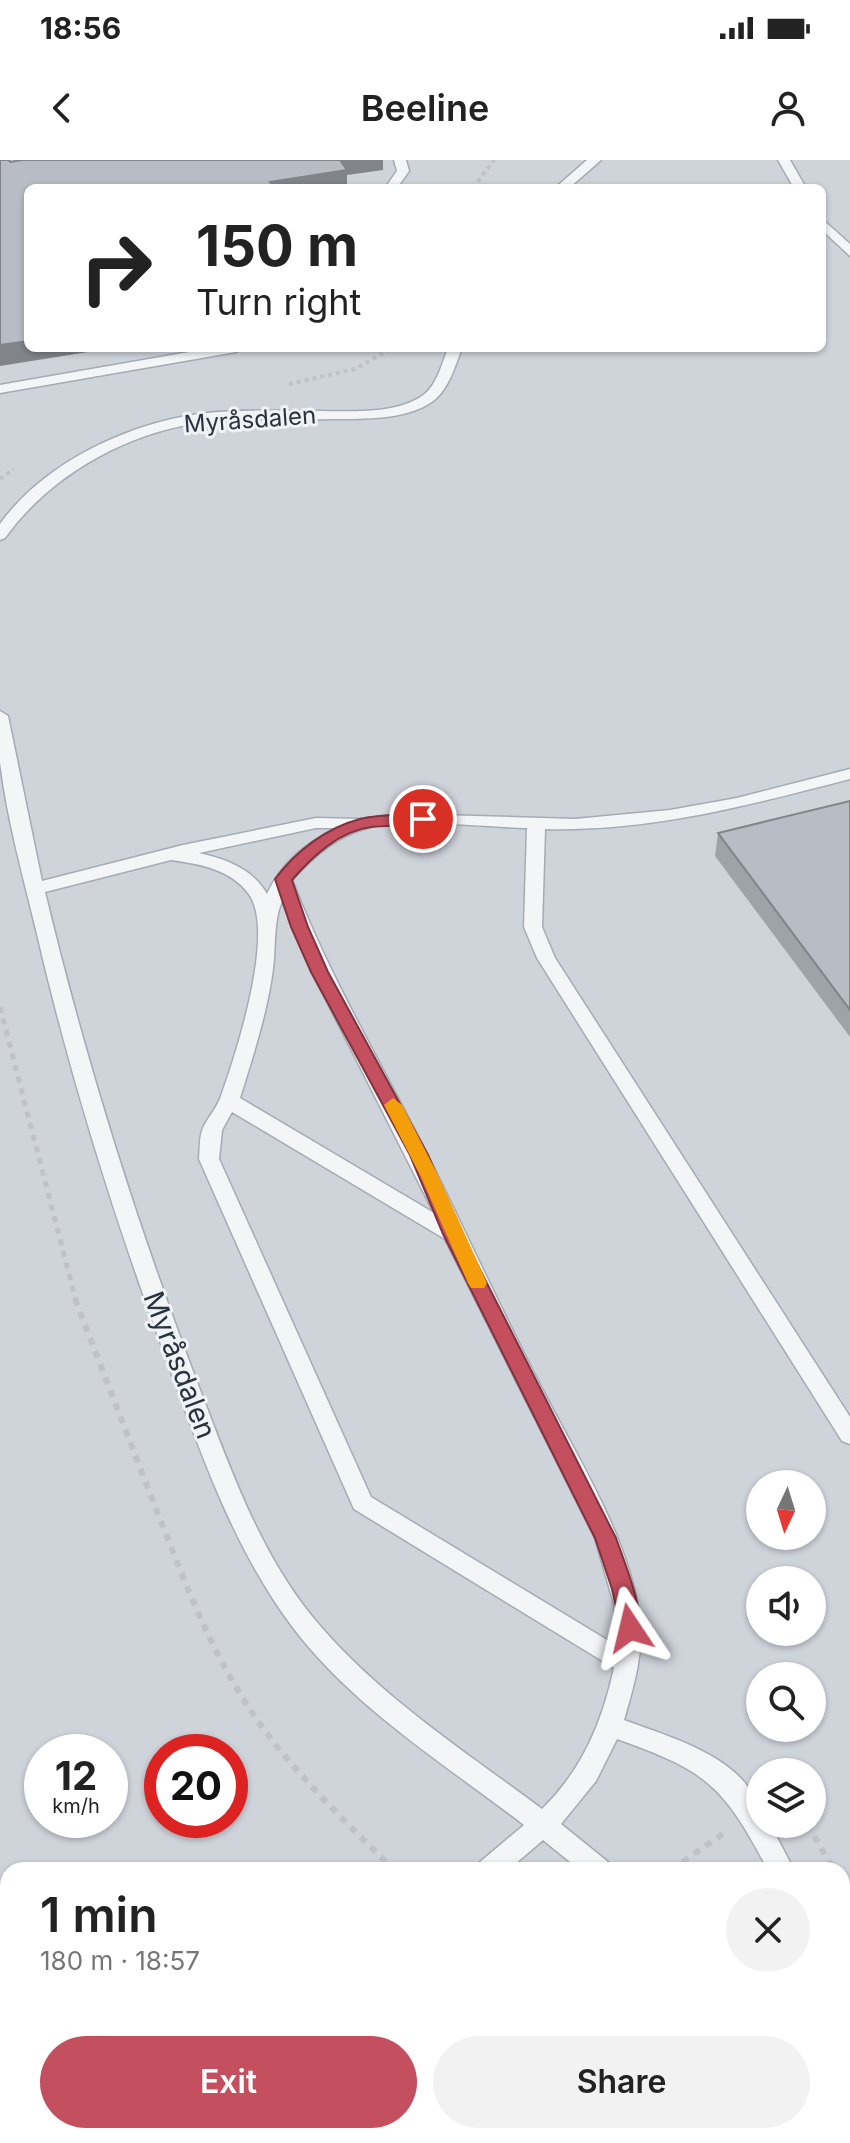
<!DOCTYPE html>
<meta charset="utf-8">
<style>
body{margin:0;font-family:Inter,sans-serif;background:#f2f2f2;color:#222;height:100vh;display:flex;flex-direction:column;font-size:30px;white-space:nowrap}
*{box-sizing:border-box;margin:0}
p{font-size:26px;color:#767676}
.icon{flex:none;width:44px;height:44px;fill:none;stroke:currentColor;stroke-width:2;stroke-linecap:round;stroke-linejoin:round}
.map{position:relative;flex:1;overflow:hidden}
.panel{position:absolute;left:0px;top:1702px;width:850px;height:282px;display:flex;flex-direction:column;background:#fff;border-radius:24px 24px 0 0;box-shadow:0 2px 6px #0004}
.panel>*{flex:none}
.top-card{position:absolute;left:24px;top:24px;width:802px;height:168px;border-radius:12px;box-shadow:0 2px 6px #0004;background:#fff;color:#222;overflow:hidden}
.needle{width:52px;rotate:184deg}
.tools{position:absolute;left:746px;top:1310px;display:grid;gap:16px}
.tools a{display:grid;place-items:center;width:80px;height:80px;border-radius:50%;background:#fff;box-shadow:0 2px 6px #0004;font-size:40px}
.speed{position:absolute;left:24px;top:1574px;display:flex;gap:16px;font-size:40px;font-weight:700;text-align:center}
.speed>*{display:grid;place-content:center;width:104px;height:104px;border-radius:50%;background:#fff;box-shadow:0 2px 6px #0004;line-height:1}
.speed small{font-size:20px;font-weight:400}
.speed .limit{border:12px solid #d22;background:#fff;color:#111}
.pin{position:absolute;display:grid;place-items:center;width:68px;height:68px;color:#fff;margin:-34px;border:4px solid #fff;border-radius:50%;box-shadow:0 2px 8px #0007}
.me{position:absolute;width:88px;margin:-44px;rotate:350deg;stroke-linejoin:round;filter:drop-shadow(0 0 6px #0008)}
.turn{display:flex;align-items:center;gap:28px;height:168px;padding:0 40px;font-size:36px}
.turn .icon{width:104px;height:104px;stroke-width:2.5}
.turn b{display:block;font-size:56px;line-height:68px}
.round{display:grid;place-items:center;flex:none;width:84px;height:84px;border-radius:42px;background:#f2f2f2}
.head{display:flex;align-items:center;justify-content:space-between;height:136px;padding:0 40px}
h1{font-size:48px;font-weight:600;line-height:60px}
.cta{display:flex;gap:16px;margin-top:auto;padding:16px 40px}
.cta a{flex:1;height:92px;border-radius:48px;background:#c44f5f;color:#fff;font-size:32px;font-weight:600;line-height:92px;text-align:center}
.cta a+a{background:#f2f2f2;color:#222}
.status{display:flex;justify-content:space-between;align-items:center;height:56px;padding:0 40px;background:#fff;direction:ltr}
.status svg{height:22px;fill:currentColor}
header{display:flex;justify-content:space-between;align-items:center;height:104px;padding:0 40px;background:#fff;font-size:36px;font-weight:600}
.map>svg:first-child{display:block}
.built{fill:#cfd3da;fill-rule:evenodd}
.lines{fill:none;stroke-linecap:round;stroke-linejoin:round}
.lane-casing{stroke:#a6abb3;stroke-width:3}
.path-far2{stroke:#bfc2c7;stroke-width:4;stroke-dasharray:4 4;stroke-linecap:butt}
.path-far1{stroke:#bfc2c7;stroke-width:5;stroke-dasharray:6 6;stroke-linecap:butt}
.path{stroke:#bfc2c7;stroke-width:6;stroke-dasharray:7 7;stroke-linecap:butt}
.lane{fill:#f3f5f7;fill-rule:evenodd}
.wall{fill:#9ea3a9}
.shaded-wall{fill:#81848a}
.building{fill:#b8bdc5;stroke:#81848a;stroke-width:2}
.route{fill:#c44f5f;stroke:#7f333e;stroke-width:2}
.slow{fill:#f59e0b}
.labels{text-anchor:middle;stroke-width:6;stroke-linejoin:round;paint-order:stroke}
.far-street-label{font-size:24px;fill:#2a323f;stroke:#f0f3f6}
.street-label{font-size:28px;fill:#2a323f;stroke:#f0f3f6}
</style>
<div class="status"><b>18:56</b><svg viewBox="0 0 49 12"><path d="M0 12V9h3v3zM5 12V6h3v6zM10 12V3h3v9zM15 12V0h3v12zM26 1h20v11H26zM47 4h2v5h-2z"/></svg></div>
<header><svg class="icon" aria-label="back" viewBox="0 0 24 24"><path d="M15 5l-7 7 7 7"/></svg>Beeline<svg class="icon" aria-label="person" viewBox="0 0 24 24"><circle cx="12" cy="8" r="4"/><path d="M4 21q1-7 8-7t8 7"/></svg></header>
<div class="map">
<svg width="850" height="1983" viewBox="0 0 850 1983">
<rect width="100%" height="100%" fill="#e1e4e9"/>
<path class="built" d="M 0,0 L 850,0 L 850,1983 L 0,1983 ZM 28,28 L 822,28 L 822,188 L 28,188 ZM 760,1324 L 812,1324 L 812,1376 L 760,1376 ZM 760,1420 L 812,1420 L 812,1472 L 760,1472 ZM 760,1516 L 812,1516 L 812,1568 L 760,1568 ZM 42,1592 L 110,1592 L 110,1660 L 42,1660 ZM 162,1592 L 230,1592 L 230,1660 L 162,1660 ZM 760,1612 L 812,1612 L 812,1664 L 760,1664 ZM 8,1710 L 842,1710 L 842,1976 L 8,1976 Z"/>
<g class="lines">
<g class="lane-casing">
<g id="lane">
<path d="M 394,0 L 406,0 L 409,11 L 397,28 L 385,28 L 397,11 Z"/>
<path d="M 587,0 L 601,0 L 569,28 L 555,28 Z"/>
<path d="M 778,0 L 790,0 L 806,28 L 794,28 Z"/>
<path d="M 822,59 L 850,84 L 850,96 L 822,70 Z"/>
<path d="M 212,188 L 243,188 L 236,192 L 0,233 L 0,225 Z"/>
<path d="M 448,188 L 462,188 C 455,206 449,229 433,241 C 408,260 363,259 333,259 C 290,260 247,257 205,262 C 127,272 50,315 5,378 L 0,380 L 0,364 C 44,303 125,265 198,254 C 237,249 276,251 314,251 C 347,251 394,255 422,236 C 437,226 442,203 448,188 Z"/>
<path d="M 0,551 L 8,556 L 42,721 L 183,685 L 316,658 L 359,659 L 402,654 L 575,659 L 670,650 L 737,638 L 850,609 L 850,619 C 750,645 649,672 545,669 L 542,767 L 555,798 L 850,1257 L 850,1284 L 842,1281 L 537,798 L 524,767 L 527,668 C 484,667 406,658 367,668 C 337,676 312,697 292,720 C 328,813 378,898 423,986 C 462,1064 498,1143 538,1221 C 574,1292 627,1373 639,1453 C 645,1490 634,1525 624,1560 C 672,1578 760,1601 760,1664 L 770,1664 L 794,1710 L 768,1710 C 723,1625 707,1611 617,1579 L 596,1621 L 561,1664 L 608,1702 L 612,1710 L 580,1710 L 543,1680 L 508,1710 L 476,1710 L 480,1702 L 524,1665 C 445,1604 352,1547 291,1465 C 230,1383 197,1282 162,1187 C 112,1051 69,912 36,770 C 23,716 7,659 0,602 C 0,586 0,568 0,551 ZM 316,668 L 337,668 C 306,683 282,702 267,734 C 253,709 226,699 199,693 ZM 171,700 C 199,704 230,709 248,733 C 277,769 236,894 221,936 C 217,948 208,957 203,968 C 199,977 200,989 199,999 L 354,1349 L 614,1508 C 602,1563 582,1610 542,1649 C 462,1589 374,1533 311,1455 C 257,1388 228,1302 197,1222 C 136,1062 85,899 45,732 ZM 282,741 L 311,810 L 434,1053 L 240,938 C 253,896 267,854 273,809 C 276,787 273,762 282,741 ZM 232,952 L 445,1079 L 595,1378 L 614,1444 L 617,1486 L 371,1337 L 219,999 L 222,970 Z"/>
<path d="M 842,1815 L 850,1818 L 850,1854 L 842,1851 Z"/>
<path d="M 8,1900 L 8,1926 L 0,1929 L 0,1903 Z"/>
<path d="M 842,1970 L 848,1983 L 819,1983 L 816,1976 L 842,1976 Z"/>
</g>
</g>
<g class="path-far2">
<path d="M 473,28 L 494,0"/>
<path d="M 289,224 L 355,209 L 392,188"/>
<path d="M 0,319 L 14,309"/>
</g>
<path class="path-far1" d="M 0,847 L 76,1141"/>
<g class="path">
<path d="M 75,1139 C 102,1209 129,1279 156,1349 C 182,1414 205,1478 242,1537 C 282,1602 340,1656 394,1710"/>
<path d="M 807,1664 L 834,1710"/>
<path d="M 671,1710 L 723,1674"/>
<path d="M 842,1725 L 850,1740"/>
<path d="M 742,1976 L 747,1983"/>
</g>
<use href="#lane" class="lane"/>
</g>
<path class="wall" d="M 850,641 L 850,877 L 715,696 L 718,673 Z"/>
<g class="shaded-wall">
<path d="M 337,0 L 383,0 L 383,10 L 347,15 L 347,28 L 270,28 L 270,22 Z"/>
<path d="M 28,181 L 28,188 L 113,188 L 0,206 L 0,185 Z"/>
</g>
<g class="building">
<path d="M 0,0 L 9,0 L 10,2 L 22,0 L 340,0 L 347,10 L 270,22 L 275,28 L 28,28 L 28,181 L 0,185 Z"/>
<path d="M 850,641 L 850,850 L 718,673 Z"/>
<rect x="250" y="1976" width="301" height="7"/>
</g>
<path class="route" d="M 423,654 L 429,656 L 429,662 C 410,667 390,665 371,667 C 339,671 312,697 292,720 L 308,767 L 328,812 L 428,995 L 462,1074 L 616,1378 C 623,1399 647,1455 637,1474 L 630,1477 L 622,1474 L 612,1429 L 595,1378 L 443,1074 L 410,995 L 311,812 L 291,767 L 275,719 C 296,691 326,668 360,659 C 380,654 403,655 423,654 Z"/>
<path class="slow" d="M 393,938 L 402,945 L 439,1017 L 487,1123 L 484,1128 L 471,1128 L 468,1123 L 421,1017 L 384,945 Z"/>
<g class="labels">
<g class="far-street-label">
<text transform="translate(250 260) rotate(-4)" y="8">Myråsdalen</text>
</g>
<g class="street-label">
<text transform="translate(180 1205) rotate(69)" y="10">Myråsdalen</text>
</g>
</g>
</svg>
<div class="tools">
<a><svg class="needle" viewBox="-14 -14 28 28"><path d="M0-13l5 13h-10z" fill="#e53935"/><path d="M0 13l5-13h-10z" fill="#767676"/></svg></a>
<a><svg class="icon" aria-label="sound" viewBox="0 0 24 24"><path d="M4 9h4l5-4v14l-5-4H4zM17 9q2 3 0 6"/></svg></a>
<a><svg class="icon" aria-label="search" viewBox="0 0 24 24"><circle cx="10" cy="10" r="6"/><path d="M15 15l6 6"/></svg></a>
<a><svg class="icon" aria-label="layers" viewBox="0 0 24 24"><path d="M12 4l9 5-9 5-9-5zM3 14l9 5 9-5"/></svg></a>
</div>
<div class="speed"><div>12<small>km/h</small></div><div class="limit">20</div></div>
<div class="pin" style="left:423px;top:659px;background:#d93025"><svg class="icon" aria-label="arrive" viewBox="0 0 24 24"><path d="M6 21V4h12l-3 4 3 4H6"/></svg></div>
<svg class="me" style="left:630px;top:1468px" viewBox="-20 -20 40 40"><path d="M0-17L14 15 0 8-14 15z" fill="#c44f5f" stroke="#fff" stroke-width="4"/></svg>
<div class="top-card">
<div class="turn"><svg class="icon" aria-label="right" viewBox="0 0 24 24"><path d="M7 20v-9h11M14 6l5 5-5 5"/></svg><div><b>150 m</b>Turn right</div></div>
</div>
<section class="panel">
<div class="head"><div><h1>1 min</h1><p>180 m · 18:57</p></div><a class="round"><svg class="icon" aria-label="close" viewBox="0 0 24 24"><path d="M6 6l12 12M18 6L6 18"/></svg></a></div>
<div class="cta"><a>Exit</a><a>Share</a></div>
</section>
</div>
